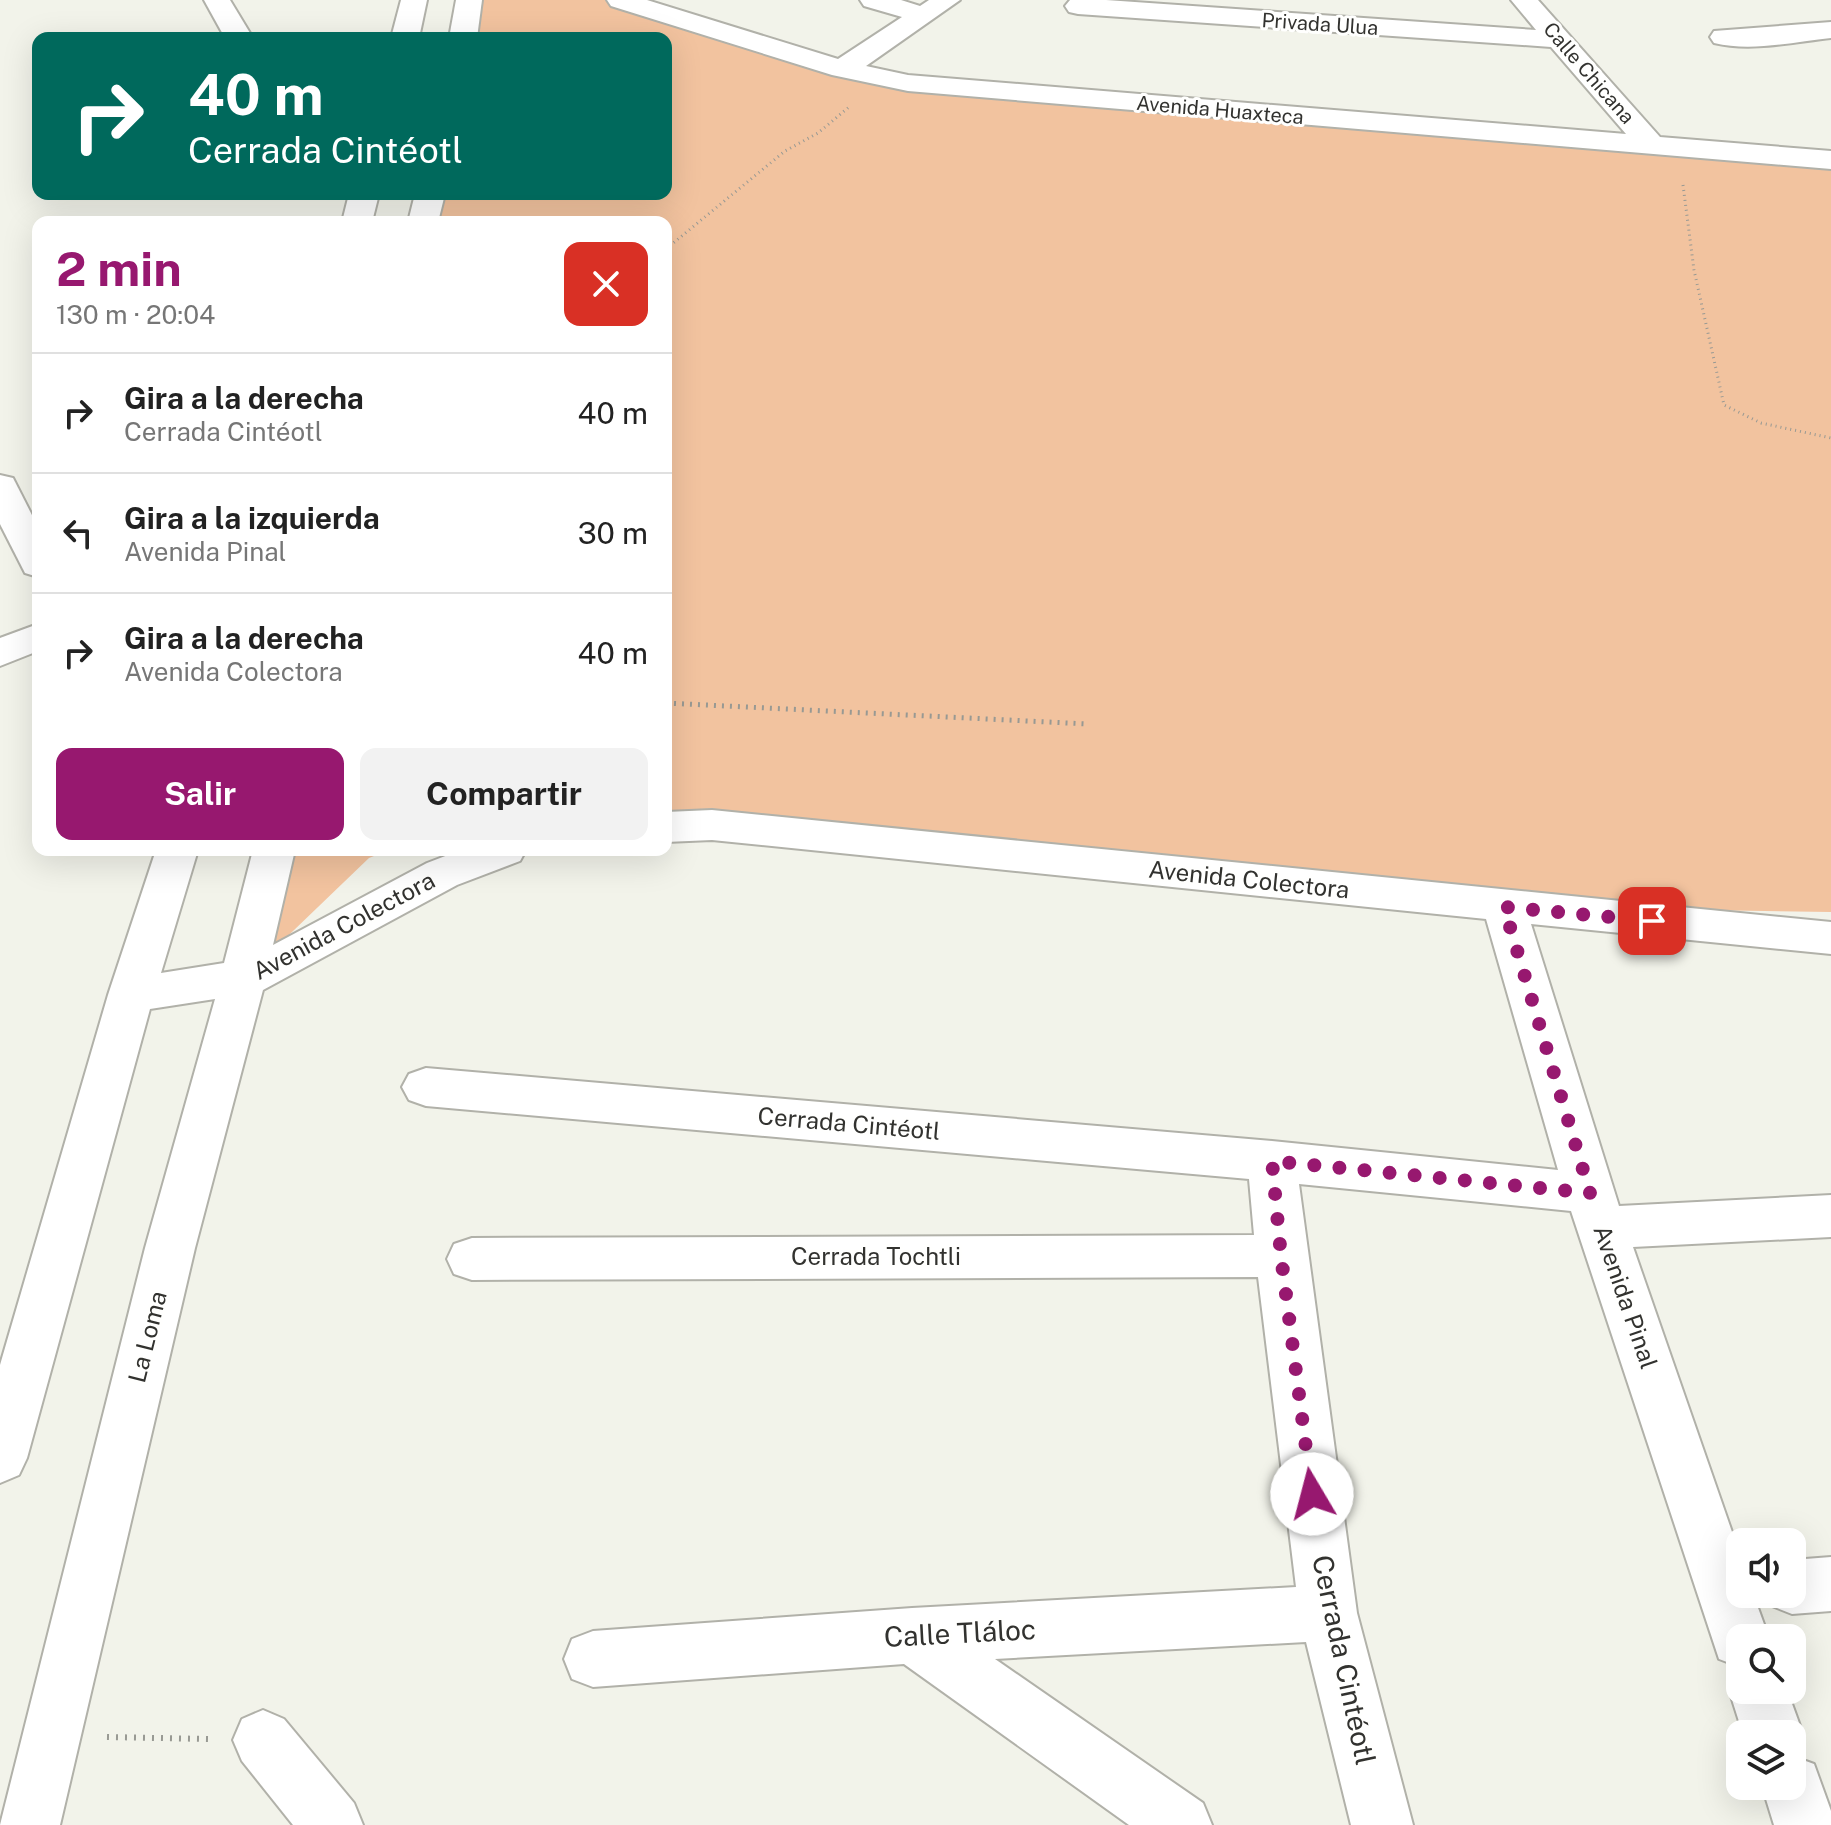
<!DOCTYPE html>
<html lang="es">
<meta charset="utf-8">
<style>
body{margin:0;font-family:"Public Sans",sans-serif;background:#f2f2f2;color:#222;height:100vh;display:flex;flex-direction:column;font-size:30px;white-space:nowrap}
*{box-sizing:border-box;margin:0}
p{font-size:26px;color:#767676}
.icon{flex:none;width:44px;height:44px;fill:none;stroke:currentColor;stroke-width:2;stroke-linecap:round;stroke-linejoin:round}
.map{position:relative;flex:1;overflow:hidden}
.drawer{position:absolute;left:32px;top:216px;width:640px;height:640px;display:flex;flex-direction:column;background:#fff;border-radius:16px;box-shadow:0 8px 32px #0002}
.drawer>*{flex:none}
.top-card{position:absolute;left:32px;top:32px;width:640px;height:168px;border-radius:16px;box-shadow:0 8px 32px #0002;background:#00695c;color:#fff;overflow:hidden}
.buttons{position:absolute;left:1726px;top:1528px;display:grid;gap:16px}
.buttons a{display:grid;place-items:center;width:80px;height:80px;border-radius:16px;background:#fff;box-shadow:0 8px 32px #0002;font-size:40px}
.pin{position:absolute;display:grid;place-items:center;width:68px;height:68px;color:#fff;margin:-34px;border-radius:16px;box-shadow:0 4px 12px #0006}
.me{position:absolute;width:88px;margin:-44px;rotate:352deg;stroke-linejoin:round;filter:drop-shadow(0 0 6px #0008)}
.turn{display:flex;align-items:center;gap:28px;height:168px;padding:0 24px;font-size:36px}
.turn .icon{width:104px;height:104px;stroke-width:2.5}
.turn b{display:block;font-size:56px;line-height:68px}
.round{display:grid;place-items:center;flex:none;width:84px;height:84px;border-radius:16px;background:#f2f2f2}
.overview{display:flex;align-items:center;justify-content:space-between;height:136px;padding:0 24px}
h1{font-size:48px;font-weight:700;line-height:60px;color:#97186f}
.action{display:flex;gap:16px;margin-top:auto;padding:16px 24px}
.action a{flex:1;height:92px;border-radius:16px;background:#97186f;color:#fff;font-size:32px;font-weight:700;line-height:92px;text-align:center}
.action a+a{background:#f2f2f2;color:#222}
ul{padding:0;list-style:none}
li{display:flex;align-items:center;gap:24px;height:120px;padding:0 24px;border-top:2px solid #e0e0e0}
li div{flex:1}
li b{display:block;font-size:30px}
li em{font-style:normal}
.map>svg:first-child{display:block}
.green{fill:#f2c39f}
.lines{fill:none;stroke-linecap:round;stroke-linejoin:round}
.minor-casing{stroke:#b1b1a9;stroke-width:4}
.path-far2{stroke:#989993;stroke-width:3;stroke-dasharray:1 4;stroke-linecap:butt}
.path-far1{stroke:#989993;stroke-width:5;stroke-dasharray:2 6;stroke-linecap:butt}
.path{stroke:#989993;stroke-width:6;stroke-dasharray:2 7;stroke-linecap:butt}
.minor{fill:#fff;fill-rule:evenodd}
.route{stroke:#97186f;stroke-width:14;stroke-dasharray:0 25.2}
.labels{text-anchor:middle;stroke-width:6;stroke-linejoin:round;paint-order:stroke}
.far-street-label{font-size:20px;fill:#32322f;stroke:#fffffe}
.street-label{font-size:24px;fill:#32322f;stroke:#fffffe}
.near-street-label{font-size:28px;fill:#32322f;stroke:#fffffe}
</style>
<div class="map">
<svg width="1831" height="1825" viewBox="0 0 1831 1825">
<rect width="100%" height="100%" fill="#f2f3ea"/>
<g class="green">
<path d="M 468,0 L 620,0 L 842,69 L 1831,160 L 1831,912 L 1504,907 L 666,827 L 666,222 L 418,222 L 425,194 L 666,194 L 666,38 L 459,38 Z"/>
<path d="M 274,850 L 389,850 L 369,858 L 243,979 Z"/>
</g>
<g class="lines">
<g class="minor-casing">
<g id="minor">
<path d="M 204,0 L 230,0 L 253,38 L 225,38 Z"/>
<path d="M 401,0 L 427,0 L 419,38 L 391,38 Z"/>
<path d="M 456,0 L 482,0 L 477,38 L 449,38 Z"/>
<path d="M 607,0 L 647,0 L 838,59 L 902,17 L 864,6 L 860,0 L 901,0 L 920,6 L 929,0 L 960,0 L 866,66 L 908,75 L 1626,134 L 1551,47 L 1078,14 L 1069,12 L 1065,6 L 1070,0 L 1106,0 L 1536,30 L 1511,0 L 1538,0 L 1660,137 L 1831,151 L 1831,169 L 908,91 L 832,75 L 611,6 Z"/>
<path d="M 1831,22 L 1831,38 C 1794,42 1751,52 1714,43 L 1710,37 L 1714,31 Z"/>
<path d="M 349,194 L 379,194 L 372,222 L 342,222 Z"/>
<path d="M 415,194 L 445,194 L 438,222 L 408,222 Z"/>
<path d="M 0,475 L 13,478 L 38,527 L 38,577 L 25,573 L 0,524 Z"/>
<path d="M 38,624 L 38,651 L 0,666 L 0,638 Z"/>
<path d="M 712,810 L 1831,922 L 1831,954 L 1531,924 L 1619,1206 L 1831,1195 L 1831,1237 L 1633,1247 L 1740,1555 L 1740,1594 L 1753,1594 L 1769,1638 L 1740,1638 L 1740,1667 L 1719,1659 L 1571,1211 L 1299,1184 L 1357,1613 L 1413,1825 L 1351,1825 L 1306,1642 L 995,1659 L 1203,1803 L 1212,1825 L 1129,1825 L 904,1664 L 593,1687 L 572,1679 L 564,1659 L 572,1639 L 593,1631 L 912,1608 L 1296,1587 L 1258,1277 L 472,1280 L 454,1274 L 447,1259 L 454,1244 L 472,1238 L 1254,1235 L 1249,1179 L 426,1106 L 409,1100 L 402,1087 L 409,1074 L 426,1068 L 1272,1141 L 1558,1170 L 1486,919 L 712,840 L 666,842 L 666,812 Z"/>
<path d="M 156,850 L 198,850 L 161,973 L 224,963 L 253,850 L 295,850 L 273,945 L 427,863 L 461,850 L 526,850 L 520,861 L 457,885 L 263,990 L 195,1248 L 60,1825 L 0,1825 L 145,1248 L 215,999 L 150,1009 L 27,1458 L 19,1475 L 0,1483 L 0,1365 L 108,995 Z"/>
<path d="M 1831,1557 L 1831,1611 L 1792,1614 L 1772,1606 L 1767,1594 L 1792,1594 L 1792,1560 Z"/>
<path d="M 1740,1668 L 1740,1690 L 1787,1690 L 1803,1734 L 1792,1756 L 1814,1764 L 1831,1811 L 1831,1825 L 1774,1825 L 1762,1786 L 1792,1786 L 1792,1734 L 1743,1734 L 1729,1690 Z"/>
<path d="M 263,1710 L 284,1719 L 354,1803 L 363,1825 L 293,1825 L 242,1761 L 233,1740 L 242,1719 Z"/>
</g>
</g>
<g class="path-far2">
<path d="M 1683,185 L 1694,270 L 1724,405 L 1761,423 L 1831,438"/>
<path d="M 666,249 L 785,151 L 818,133 L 849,107"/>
</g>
<path class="path-far1" d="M 666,703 L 1088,724"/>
<path class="path" d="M 107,1737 L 209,1739"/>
<use href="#minor" class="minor"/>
</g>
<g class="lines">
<path class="route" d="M 1312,1494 L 1281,1256 L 1272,1161 L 1590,1193 L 1504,907 L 1652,921"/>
</g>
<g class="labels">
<g class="far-street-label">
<text transform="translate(1320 24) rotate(4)" y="7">Privada Ulua</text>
<text transform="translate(1589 73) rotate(49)" y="7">Calle Chicana</text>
<text transform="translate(1220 110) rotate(5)" y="7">Avenida Huaxteca</text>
</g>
<g class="street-label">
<text transform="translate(1249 880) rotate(6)" y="8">Avenida Colectora</text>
<text transform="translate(344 926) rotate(-28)" y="8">Avenida Colectora</text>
<text transform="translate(849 1124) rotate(5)" y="8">Cerrada Cintéotl</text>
<text x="876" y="1265">Cerrada Tochtli</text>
<text transform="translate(1625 1297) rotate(71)" y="8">Avenida Pinal</text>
<text transform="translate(148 1337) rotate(-76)" y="8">La Loma</text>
</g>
<g class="near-street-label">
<text transform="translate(960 1633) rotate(-3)" y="10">Calle Tláloc</text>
<text transform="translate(1344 1660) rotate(78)" y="10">Cerrada Cintéotl</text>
</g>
</g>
</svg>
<div class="buttons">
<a><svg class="icon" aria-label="sound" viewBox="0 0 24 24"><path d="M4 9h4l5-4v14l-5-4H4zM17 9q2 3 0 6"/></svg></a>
<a><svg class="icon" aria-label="search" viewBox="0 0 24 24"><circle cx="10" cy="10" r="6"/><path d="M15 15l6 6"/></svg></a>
<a><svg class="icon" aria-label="layers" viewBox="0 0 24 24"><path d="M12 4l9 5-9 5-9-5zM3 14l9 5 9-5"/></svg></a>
</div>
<div class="pin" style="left:1652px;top:921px;background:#d93025"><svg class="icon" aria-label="arrive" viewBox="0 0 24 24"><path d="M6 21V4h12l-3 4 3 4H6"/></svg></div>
<svg class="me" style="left:1312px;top:1494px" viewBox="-20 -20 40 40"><circle r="19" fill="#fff"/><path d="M0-13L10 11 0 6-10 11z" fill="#97186f"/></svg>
<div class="top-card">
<div class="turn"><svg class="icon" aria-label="right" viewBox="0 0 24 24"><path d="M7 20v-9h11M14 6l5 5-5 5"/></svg><div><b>40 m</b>Cerrada Cintéotl</div></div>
</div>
<section class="drawer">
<div class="overview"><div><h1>2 min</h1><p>130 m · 20:04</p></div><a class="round" style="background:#d93025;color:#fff"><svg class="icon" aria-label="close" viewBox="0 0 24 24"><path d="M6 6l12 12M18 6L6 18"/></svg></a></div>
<ul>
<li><svg class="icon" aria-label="right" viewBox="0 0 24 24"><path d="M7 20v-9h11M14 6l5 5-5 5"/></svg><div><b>Gira a la derecha</b><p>Cerrada Cintéotl</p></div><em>40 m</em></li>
<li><svg class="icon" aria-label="left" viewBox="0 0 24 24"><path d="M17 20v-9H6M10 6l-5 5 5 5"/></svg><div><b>Gira a la izquierda</b><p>Avenida Pinal</p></div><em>30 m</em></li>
<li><svg class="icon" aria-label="right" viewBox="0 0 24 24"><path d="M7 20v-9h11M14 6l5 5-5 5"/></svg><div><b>Gira a la derecha</b><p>Avenida Colectora</p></div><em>40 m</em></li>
</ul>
<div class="action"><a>Salir</a><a>Compartir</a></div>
</section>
</div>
